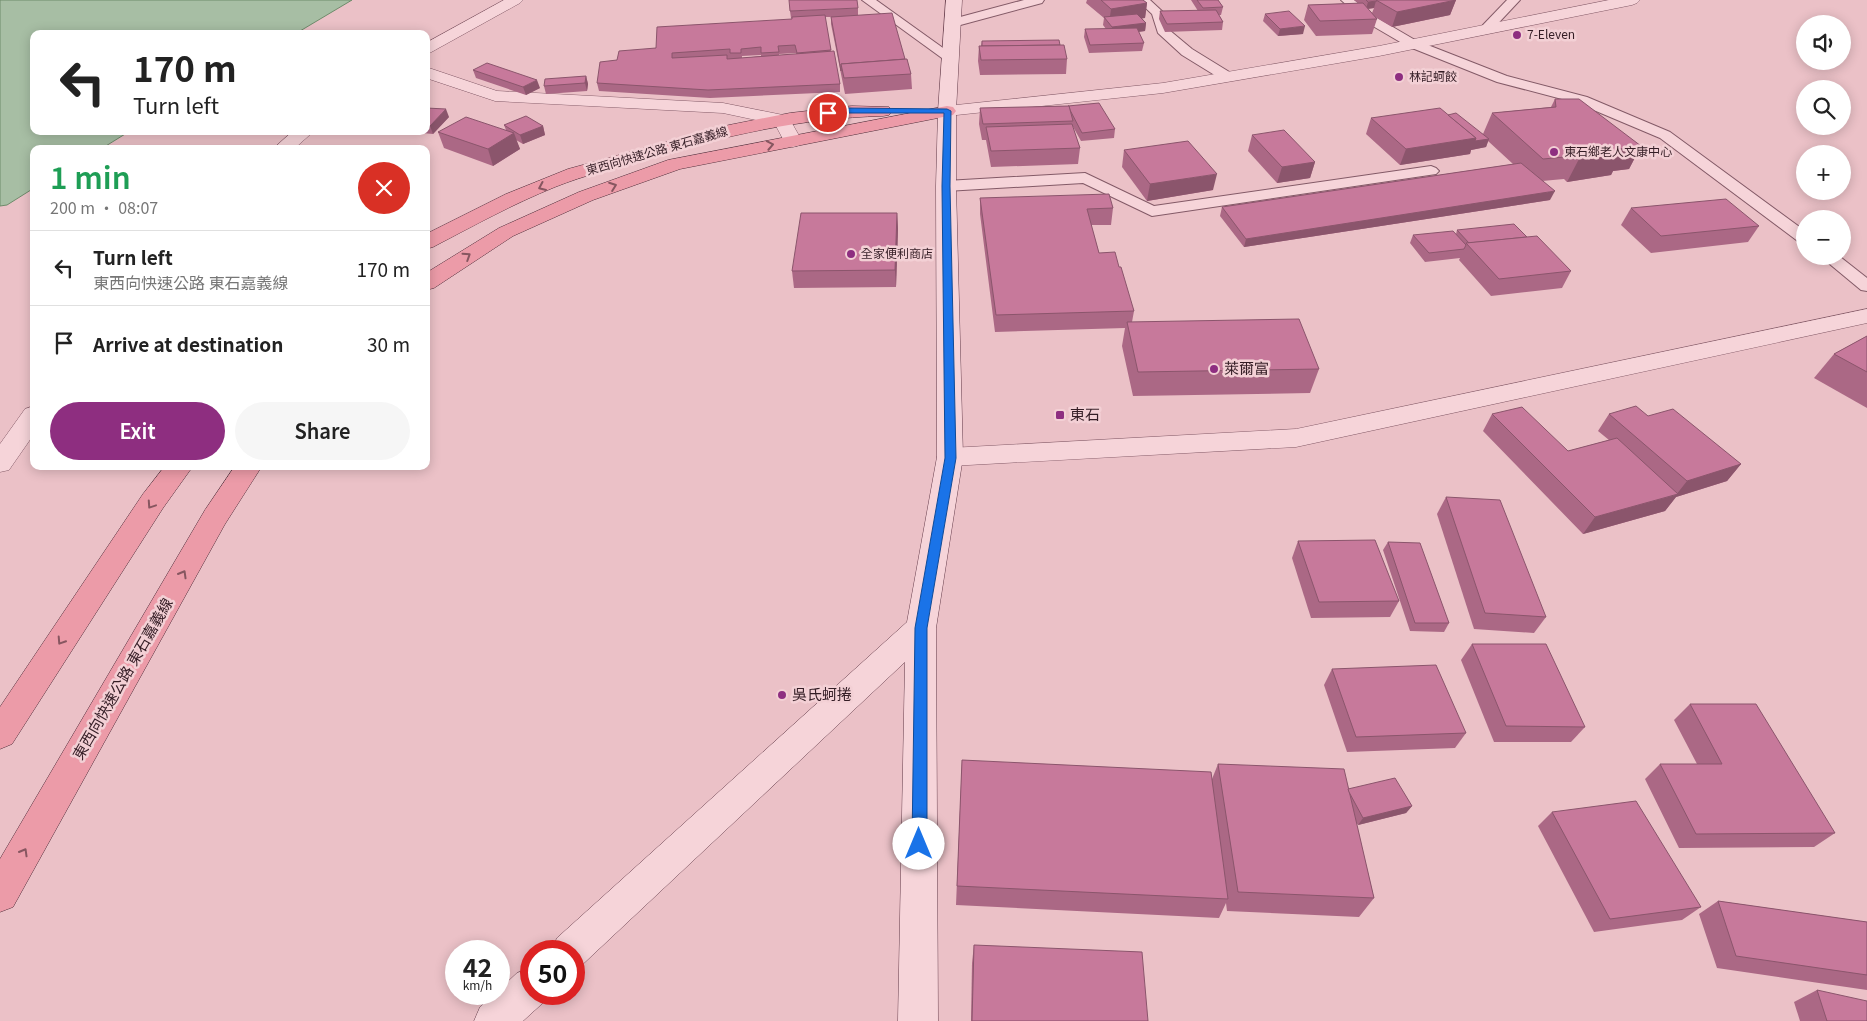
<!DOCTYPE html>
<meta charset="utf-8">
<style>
body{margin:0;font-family:Georgia,"Noto Sans TC",serif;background:#f6f6f6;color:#222;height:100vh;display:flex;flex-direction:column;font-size:19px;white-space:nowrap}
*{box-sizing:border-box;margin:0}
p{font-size:16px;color:#767676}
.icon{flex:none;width:28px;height:28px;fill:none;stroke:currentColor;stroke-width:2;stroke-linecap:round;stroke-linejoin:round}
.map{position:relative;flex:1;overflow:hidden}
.panel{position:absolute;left:30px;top:145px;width:400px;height:325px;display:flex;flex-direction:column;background:#fff;border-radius:10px;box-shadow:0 2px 12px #0003}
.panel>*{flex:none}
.hud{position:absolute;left:30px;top:30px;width:400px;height:105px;border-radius:10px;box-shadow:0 2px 12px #0003;background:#fff;color:#222;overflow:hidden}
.controls{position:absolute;left:1796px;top:15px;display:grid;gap:10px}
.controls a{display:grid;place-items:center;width:55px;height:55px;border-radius:50%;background:#fff;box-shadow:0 2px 12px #0003;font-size:25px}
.speed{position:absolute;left:445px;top:940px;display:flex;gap:10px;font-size:25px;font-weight:700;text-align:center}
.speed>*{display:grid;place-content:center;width:65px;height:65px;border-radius:50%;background:#fff;box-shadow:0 2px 12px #0003;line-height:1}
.speed small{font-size:12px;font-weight:400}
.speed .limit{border:8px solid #d22;background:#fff;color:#111}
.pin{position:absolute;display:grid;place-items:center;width:42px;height:42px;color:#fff;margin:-21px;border:2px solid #fff;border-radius:50%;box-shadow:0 1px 5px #0007}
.me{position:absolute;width:55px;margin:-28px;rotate:0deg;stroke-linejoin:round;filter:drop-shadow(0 0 4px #0008)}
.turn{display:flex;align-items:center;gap:18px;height:105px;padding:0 20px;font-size:22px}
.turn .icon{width:65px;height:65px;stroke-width:2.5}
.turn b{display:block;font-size:35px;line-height:42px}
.round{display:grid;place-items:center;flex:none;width:52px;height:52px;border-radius:26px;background:#f6f6f6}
.summary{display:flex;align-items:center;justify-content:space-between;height:85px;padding:0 20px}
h1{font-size:30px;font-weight:600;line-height:38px;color:#1e9e55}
.button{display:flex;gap:10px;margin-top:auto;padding:10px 20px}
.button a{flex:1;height:58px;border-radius:30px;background:#8e2e80;color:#fff;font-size:20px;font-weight:600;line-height:58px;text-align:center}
.button a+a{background:#f6f6f6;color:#222}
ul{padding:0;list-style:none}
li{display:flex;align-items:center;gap:15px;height:75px;padding:0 20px;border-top:1px solid #e0e0e0}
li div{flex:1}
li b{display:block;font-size:19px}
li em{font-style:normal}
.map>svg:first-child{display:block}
.water{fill:#a7bea4;stroke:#6e8b6b}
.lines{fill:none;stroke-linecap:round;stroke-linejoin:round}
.service-casing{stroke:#835a67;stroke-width:2}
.minor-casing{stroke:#835a67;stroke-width:1}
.tertiary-casing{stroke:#835a67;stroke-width:1}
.secondary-casing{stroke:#653d4b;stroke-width:1}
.primary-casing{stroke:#512e3b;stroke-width:1}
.service{fill:#f6d4d9;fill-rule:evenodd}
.minor{fill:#f6d4d9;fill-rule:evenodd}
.tertiary{fill:#f6d4d9;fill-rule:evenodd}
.secondary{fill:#f6d4d9;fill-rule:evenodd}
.primary{fill:#ec9ba8;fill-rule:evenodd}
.wall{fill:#ab6885;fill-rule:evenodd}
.shaded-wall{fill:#8b556c}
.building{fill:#c7799b;stroke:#8b556c}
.oneway{stroke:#875660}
.route{fill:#1a73e8;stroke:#114b97}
.poi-dot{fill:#8e2e80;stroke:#f3d0d5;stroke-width:2}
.labels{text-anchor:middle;stroke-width:5;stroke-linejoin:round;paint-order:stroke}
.far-poi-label{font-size:12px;fill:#341d25;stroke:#f3d0d5;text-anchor:start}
.far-street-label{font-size:12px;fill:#341d25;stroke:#f3d0d5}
.poi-label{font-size:15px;fill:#341d25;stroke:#f3d0d5;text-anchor:start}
.street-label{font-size:15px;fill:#341d25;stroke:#f3d0d5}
</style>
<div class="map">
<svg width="1867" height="1021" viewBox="0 0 1867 1021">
<rect width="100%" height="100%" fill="#ebc1c7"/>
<path class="water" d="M 0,0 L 352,0 L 295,34 L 34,34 L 34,131 L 130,131 L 101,149 L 34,149 L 34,188 L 7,205 L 0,206 Z"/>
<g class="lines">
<g class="service-casing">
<g id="service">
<path d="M 862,0 L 876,0 L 957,58 L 956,61 L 946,61 Z"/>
<path d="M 1024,0 L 1044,0 L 1042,3 L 953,27 L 947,23 L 949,20 Z"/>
<path d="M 1137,0 L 1150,0 L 1164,13 L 1168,29 L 1192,49 L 1231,73 L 1233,76 L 1231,79 L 1221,79 L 1182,55 L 1158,33 L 1152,14 Z"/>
<path d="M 1341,0 L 1354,0 L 1374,16 L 1415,40 L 1507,76 L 1587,97 L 1670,132 L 1805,231 L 1805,244 L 1799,242 L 1660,138 L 1577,103 L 1497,82 L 1407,46 L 1366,22 Z"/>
<path d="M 1507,0 L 1520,0 L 1490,32 L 1482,32 L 1480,29 L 1482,26 Z"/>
<path d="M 1431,166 L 1436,168 L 1439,171 L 1436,174 L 1152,216 L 1083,183 L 946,191 L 941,189 L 938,186 L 941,183 L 946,181 L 1085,173 L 1154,206 Z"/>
<path d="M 1820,256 L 1839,256 L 1867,278 L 1867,291 L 1861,290 Z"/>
</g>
</g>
<g class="minor-casing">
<g id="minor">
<path d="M 504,0 L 523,0 L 520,3 L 426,55 L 426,43 Z"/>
<path d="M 426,67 L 497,91 L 723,103 L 788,116 L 802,141 L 800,145 L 793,147 L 786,145 L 775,124 L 723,113 L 495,101 L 426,78 Z"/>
<path d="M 293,131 L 314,131 L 294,149 L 273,149 Z"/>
<path d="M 34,406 L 34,434 L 9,470 L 0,472 L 0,444 L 25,409 Z"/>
</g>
</g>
<g class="tertiary-casing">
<g id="tertiary">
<path d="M 1609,0 L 1640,0 L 1637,3 L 1632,5 L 1379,56 L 1163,93 L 947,116 L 941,115 L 938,111 L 941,107 L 947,106 L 1163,83 L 1379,46 Z"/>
<path d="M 1867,309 L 1867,323 L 1296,447 L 950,466 L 941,464 L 937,457 L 941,450 L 950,448 L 1296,429 Z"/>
</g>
</g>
<g class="secondary-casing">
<g id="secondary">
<path d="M 946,0 L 962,0 L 956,111 L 956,186 L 963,457 L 936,628 L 938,1021 L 898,1021 L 905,662 L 583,964 L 574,968 L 574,951 L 551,951 L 557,938 L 907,622 L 937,457 L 936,186 L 938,111 Z"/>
<path d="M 531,968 L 531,994 L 548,994 L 545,1001 L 523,1021 L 474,1021 L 480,1007 L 495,994 L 499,994 L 499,990 L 517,973 Z"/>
</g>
</g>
<g class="primary-casing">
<g id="primary">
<path d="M 852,106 L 889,107 L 892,111 L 889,115 L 883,116 C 801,118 724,136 646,159 C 615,168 585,175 555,187 C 513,204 473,226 433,247 L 426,249 L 426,234 L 506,194 L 568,169 L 729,125 L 790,113 Z"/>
<path d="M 947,106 L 953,107 L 956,111 L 953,115 L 680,169 L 593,200 L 513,236 L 434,288 L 426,290 L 426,273 L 499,228 L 579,192 L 668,160 Z"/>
<path d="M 165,466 L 193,466 L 163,508 L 12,744 L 0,749 L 0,707 L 143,494 Z"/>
<path d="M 235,466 L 262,466 L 225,524 L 13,907 L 0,912 L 0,859 L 205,510 Z"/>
</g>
</g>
<use href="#service" class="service"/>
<use href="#minor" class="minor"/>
<use href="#tertiary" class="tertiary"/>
<use href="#secondary" class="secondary"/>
<use href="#primary" class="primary"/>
</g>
<g class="wall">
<path d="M 1087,0 L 1143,0 L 1147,3 L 1145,18 L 1142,18 L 1146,23 L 1145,31 L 1138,32 L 1144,43 L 1142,51 L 1089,53 L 1084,37 L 1085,29 L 1106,29 L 1103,25 L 1104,18 L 1086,3 Z"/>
<path d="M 1191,0 L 1218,0 L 1223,7 L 1221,15 L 1219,15 L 1223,22 L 1222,30 L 1165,32 L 1159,19 L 1160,11 L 1198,11 Z"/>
<path d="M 1354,0 L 1456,0 L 1450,15 L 1392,27 L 1375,17 L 1377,19 L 1372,34 L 1316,36 L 1304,20 L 1308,5 L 1358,3 ZM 1374,8 L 1372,13 L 1368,9 Z"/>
<path d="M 858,8 L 858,15 L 905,59 L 911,74 L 912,89 L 845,94 L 831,24 L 831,17 L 825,17 L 831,52 L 840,84 L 840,92 L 710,98 L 599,91 L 597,83 L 617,60 L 656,48 L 792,19 L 791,18 L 790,11 ZM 796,53 L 796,54 L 779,55 L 779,54 ZM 761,55 L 761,56 L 742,58 L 742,56 Z"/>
<path d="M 1265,14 L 1303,34 L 1278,36 L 1263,21 Z"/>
<path d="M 982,41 L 1060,45 L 1067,59 L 1066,74 L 980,75 L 978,61 L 979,46 L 981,46 Z"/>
<path d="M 473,70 L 540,88 L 526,95 L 476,78 Z"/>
<path d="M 586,76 L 588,84 L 587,91 L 546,94 L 544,86 Z"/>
<path d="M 1555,99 L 1641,146 L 1629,169 L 1613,171 L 1611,175 L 1567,182 L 1564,179 L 1542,181 L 1550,200 L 1244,247 L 1220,216 L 1222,207 L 1513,164 L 1488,141 L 1486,147 L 1471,150 L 1470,154 L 1400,165 L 1366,134 L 1371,118 L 1448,115 L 1483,134 L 1492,113 L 1551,107 Z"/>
<path d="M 1068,106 L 1115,129 L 1114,138 L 1081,141 L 1072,125 L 1080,148 L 1078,164 L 991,167 L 986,140 L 982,140 L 979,124 L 980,108 Z"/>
<path d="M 426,108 L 449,117 L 433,134 L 401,131 L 426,131 Z"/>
<path d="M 504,125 L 543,126 L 545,135 L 523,144 L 516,140 L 520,149 L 493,166 L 444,148 L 438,132 L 506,130 Z"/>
<path d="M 1252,135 L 1315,162 L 1310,178 L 1277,183 L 1248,151 Z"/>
<path d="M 1124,150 L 1213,190 L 1147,201 L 1122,167 Z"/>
<path d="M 980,198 L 1113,208 L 1111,225 L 1091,225 L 1099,253 L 1134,311 L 1132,322 L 1319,369 L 1310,393 L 1133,396 L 1122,346 L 1125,328 L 995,332 L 980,214 Z"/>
<path d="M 1631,208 L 1759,226 L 1748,242 L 1651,253 L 1621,225 Z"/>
<path d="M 897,213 L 898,229 L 896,287 L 794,288 L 792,271 Z"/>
<path d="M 1457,230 L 1527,237 L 1571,271 L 1562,288 L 1491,296 L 1459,260 L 1460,258 L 1425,262 L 1410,243 L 1413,235 L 1456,234 Z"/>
<path d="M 1867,336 L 1867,408 L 1814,378 L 1834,354 Z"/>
<path d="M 1492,414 L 1568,451 L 1609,440 L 1598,431 L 1609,414 L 1648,416 L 1741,464 L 1727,481 L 1676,497 L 1665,511 L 1583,534 L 1483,431 Z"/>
<path d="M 1446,497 L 1546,617 L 1534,633 L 1474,629 L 1437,514 Z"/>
<path d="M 1298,541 L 1399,601 L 1390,617 L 1311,618 L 1292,558 Z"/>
<path d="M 1388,542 L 1449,623 L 1444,632 L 1410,631 L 1383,550 Z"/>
<path d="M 1472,644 L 1585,727 L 1571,742 L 1494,742 L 1461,660 Z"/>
<path d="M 1332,669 L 1466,733 L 1455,748 L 1347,752 L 1324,685 Z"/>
<path d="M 1690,704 L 1835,833 L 1814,847 L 1679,848 L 1645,779 L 1660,764 L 1697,764 L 1674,720 Z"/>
<path d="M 962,760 L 1212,779 L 1218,764 L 1348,789 L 1412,806 L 1406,813 L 1358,825 L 1356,822 L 1374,898 L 1359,917 L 1227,911 L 1226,903 L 1219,918 L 956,905 Z"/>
<path d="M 1552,812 L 1701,907 L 1682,920 L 1594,932 L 1538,826 Z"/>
<path d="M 1718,901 L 1867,922 L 1867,990 L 1717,968 L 1699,914 Z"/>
<path d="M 974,945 L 1148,1021 L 971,1021 L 972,963 Z"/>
<path d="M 1817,990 L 1867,1021 L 1800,1021 L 1794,1002 Z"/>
</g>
<g class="shaded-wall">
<path d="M 1456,0 L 1450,15 L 1392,27 L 1397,12 Z"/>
<path d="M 1376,1 L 1374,8 L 1366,9 L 1368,2 Z"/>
<path d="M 1147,3 L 1145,18 L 1109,24 L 1111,9 Z"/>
<path d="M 1146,23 L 1145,31 L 1111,35 L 1112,27 Z"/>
<path d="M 1305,26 L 1303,34 L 1278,36 L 1280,29 Z"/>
<path d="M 586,76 L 588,84 L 587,91 L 585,83 Z"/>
<path d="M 537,80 L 540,88 L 526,95 L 523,87 Z"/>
<path d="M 446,109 L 449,117 L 433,134 L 430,126 Z"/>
<path d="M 543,126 L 545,135 L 523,144 L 520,135 Z"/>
<path d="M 514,133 L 520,149 L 493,166 L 488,149 Z"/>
<path d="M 1476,138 L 1489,139 L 1486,147 L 1471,150 L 1470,154 L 1400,165 L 1406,149 Z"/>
<path d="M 1641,146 L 1629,169 L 1613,171 L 1611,175 L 1567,182 L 1579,159 L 1620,149 Z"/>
<path d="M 1315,162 L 1310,178 L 1277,183 L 1282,167 Z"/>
<path d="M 1217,174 L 1213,190 L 1147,201 L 1150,184 Z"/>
<path d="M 1555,191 L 1550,200 L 1244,247 L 1246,239 Z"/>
<path d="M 897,213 L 898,229 L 896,287 L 895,270 Z"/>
<path d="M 1741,464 L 1727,481 L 1676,497 L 1665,511 L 1583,534 L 1595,517 L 1676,495 L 1687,481 Z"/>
<path d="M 1412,806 L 1406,813 L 1358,825 L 1363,818 Z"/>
</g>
<g class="building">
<path d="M 789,0 L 857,0 L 858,8 L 790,11 Z"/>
<path d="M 1101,0 L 1143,0 L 1147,3 L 1111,9 Z"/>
<path d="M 1197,0 L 1218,0 L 1223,7 L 1203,8 Z"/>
<path d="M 1366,0 L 1377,0 L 1377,1 L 1368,2 Z"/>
<path d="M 1376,0 L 1456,0 L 1397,12 Z"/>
<path d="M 1363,3 L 1377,19 L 1320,21 L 1308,5 Z"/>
<path d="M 1216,10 L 1223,22 L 1167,24 L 1160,11 Z"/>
<path d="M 1289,11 L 1305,26 L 1280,29 L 1265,14 Z"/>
<path d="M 892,13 L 905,59 L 841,64 L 841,71 L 831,17 Z"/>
<path d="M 1137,14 L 1146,23 L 1112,27 L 1104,17 Z"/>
<path d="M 825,15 L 831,50 L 797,53 L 795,45 L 778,46 L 779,52 L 761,53 L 761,47 L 741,49 L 741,53 L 730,53 L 730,49 L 672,53 L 672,58 L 727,55 L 727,59 L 834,51 L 840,84 L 708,90 L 597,83 L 600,62 L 617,60 L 619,51 L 656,48 L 657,27 L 792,19 L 792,17 Z"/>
<path d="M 1137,28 L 1144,43 L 1090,45 L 1085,29 Z"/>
<path d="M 1059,40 L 1060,45 L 982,46 L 982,41 Z"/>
<path d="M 1064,45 L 1067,59 L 981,60 L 979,46 Z"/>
<path d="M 907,59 L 911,74 L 844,78 L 841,64 Z"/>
<path d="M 487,63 L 537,80 L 523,87 L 473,70 Z"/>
<path d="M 586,76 L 585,83 L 544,86 L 545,79 Z"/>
<path d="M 1555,99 L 1579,99 L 1641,146 L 1620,149 L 1623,153 L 1579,159 L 1575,156 L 1543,159 L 1492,113 L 1556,107 Z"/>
<path d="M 1099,103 L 1115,129 L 1082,133 L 1070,110 L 1069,106 L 1068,106 Z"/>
<path d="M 1069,106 L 1073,121 L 983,124 L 980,108 Z"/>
<path d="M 426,108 L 446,109 L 430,126 L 426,125 Z"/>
<path d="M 1440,108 L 1476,138 L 1406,149 L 1371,118 Z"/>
<path d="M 1456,113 L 1489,139 L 1475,141 L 1476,138 L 1448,115 Z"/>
<path d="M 526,116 L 543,126 L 520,135 L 504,125 Z"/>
<path d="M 466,117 L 514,133 L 488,149 L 438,132 Z"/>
<path d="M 1072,124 L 1080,148 L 991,151 L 986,127 Z"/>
<path d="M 1284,130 L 1315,162 L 1282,167 L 1252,135 Z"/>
<path d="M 1188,141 L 1217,174 L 1150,184 L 1124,150 Z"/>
<path d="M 1521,163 L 1555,191 L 1246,239 L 1222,207 Z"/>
<path d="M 1109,194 L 1113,208 L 1087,209 L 1099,253 L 1115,252 L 1119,267 L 1121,267 L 1134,311 L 996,315 L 980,198 Z"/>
<path d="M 1726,199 L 1759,226 L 1661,236 L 1631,208 Z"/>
<path d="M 801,213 L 897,213 L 895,270 L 792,271 Z"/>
<path d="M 1514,224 L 1527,237 L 1469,243 L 1457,230 Z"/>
<path d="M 1453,231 L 1466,245 L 1464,249 L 1429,253 L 1413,235 Z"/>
<path d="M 1537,236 L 1571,271 L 1499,279 L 1466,243 Z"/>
<path d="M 1299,319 L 1319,369 L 1138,372 L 1127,322 Z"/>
<path d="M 1867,336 L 1867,372 L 1834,354 Z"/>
<path d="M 1636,406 L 1648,416 L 1673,409 L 1741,464 L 1687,481 L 1609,414 Z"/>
<path d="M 1522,407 L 1568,451 L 1617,438 L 1678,494 L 1595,517 L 1492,414 Z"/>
<path d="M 1446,497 L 1500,500 L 1546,617 L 1485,613 Z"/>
<path d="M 1375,540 L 1399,601 L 1319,602 L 1298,541 Z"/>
<path d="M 1388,542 L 1420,543 L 1449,623 L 1415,623 Z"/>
<path d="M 1472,644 L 1546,644 L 1585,727 L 1506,726 Z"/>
<path d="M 1436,665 L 1466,733 L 1356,737 L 1332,669 Z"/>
<path d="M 1690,704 L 1756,704 L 1835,833 L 1696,834 L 1660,764 L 1722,764 Z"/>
<path d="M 962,760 L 1211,772 L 1228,899 L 957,886 Z"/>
<path d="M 1218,764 L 1344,769 L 1374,898 L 1238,892 Z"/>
<path d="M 1395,778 L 1412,806 L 1363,818 L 1349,792 L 1348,789 Z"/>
<path d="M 1636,801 L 1701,907 L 1610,919 L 1552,812 Z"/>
<path d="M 1718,901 L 1867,922 L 1867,975 L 1736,956 Z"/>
<path d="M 974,945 L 1142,952 L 1148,1021 L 972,1021 Z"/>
<path d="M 1817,990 L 1867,1001 L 1867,1021 L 1827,1021 Z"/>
</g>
<defs><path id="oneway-chevron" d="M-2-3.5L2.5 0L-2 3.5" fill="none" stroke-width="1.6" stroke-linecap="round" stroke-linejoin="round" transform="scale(1.25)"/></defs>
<g class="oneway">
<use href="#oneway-chevron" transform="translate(770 145) rotate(-11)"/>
<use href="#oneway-chevron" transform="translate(613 186) rotate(-20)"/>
<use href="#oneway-chevron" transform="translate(542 187) rotate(156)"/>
<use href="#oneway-chevron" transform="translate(467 256) rotate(-33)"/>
<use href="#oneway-chevron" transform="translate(151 505) rotate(124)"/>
<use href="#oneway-chevron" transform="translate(183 574) rotate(-60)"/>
<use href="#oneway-chevron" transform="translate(61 641) rotate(123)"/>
<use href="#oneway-chevron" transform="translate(24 852) rotate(-60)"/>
</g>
<path class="route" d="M 843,108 L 947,109 L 951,111 L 950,186 L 956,458 L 927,628 L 927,844 L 925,849 L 919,851 L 914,849 L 912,844 L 915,628 L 945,458 L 942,186 L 944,113 L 843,113 L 828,115 L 824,113 Z"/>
<g class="poi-dot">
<circle cx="1517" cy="35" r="5"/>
<circle cx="1399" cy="77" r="5"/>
<circle cx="1554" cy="152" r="5"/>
<circle cx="851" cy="254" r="5"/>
<circle cx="1214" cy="369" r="5"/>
<rect x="1055" y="410" width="10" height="10" rx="2.5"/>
<circle cx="782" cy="695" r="5"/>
</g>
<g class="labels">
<g class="far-poi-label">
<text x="1527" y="39">7-Eleven</text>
<text x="1409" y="81">林記蚵餃</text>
<text x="1564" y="156">東石鄉老人文康中心</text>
<text x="861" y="258">全家便利商店</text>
</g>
<g class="far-street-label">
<text transform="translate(657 151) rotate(-16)" y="4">東西向快速公路 東石嘉義線</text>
</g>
<g class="poi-label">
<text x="1224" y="374">萊爾富</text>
<text x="1070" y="420">東石</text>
<text x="792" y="700">吳氏蚵捲</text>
</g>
<g class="street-label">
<text transform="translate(123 679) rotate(-60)" y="5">東西向快速公路 東石嘉義線</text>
</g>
</g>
</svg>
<div class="controls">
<a><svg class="icon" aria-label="sound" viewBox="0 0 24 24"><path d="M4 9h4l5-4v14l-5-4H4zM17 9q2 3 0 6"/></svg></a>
<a><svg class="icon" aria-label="search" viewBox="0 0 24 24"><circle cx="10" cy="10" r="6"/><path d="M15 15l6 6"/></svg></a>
<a>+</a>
<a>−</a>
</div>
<div class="speed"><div>42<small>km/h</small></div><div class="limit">50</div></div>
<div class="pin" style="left:828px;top:113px;background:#d93025"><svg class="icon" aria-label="arrive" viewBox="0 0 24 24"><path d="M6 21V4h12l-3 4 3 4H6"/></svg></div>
<svg class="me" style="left:919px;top:844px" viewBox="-20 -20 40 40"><circle r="19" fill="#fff"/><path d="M0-13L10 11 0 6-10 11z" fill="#1a73e8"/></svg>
<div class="hud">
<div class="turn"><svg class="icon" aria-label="left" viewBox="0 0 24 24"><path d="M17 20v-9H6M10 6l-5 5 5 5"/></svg><div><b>170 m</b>Turn left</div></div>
</div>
<section class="panel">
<div class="summary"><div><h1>1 min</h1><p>200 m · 08:07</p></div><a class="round" style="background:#d93025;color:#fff"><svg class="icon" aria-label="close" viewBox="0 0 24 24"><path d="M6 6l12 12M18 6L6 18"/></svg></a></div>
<ul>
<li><svg class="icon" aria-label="left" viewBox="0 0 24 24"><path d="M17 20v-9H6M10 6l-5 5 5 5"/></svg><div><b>Turn left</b><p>東西向快速公路 東石嘉義線</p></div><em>170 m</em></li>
<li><svg class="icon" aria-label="arrive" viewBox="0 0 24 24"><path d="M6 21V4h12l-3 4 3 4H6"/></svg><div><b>Arrive at destination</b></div><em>30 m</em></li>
</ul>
<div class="button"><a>Exit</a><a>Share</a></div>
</section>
</div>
